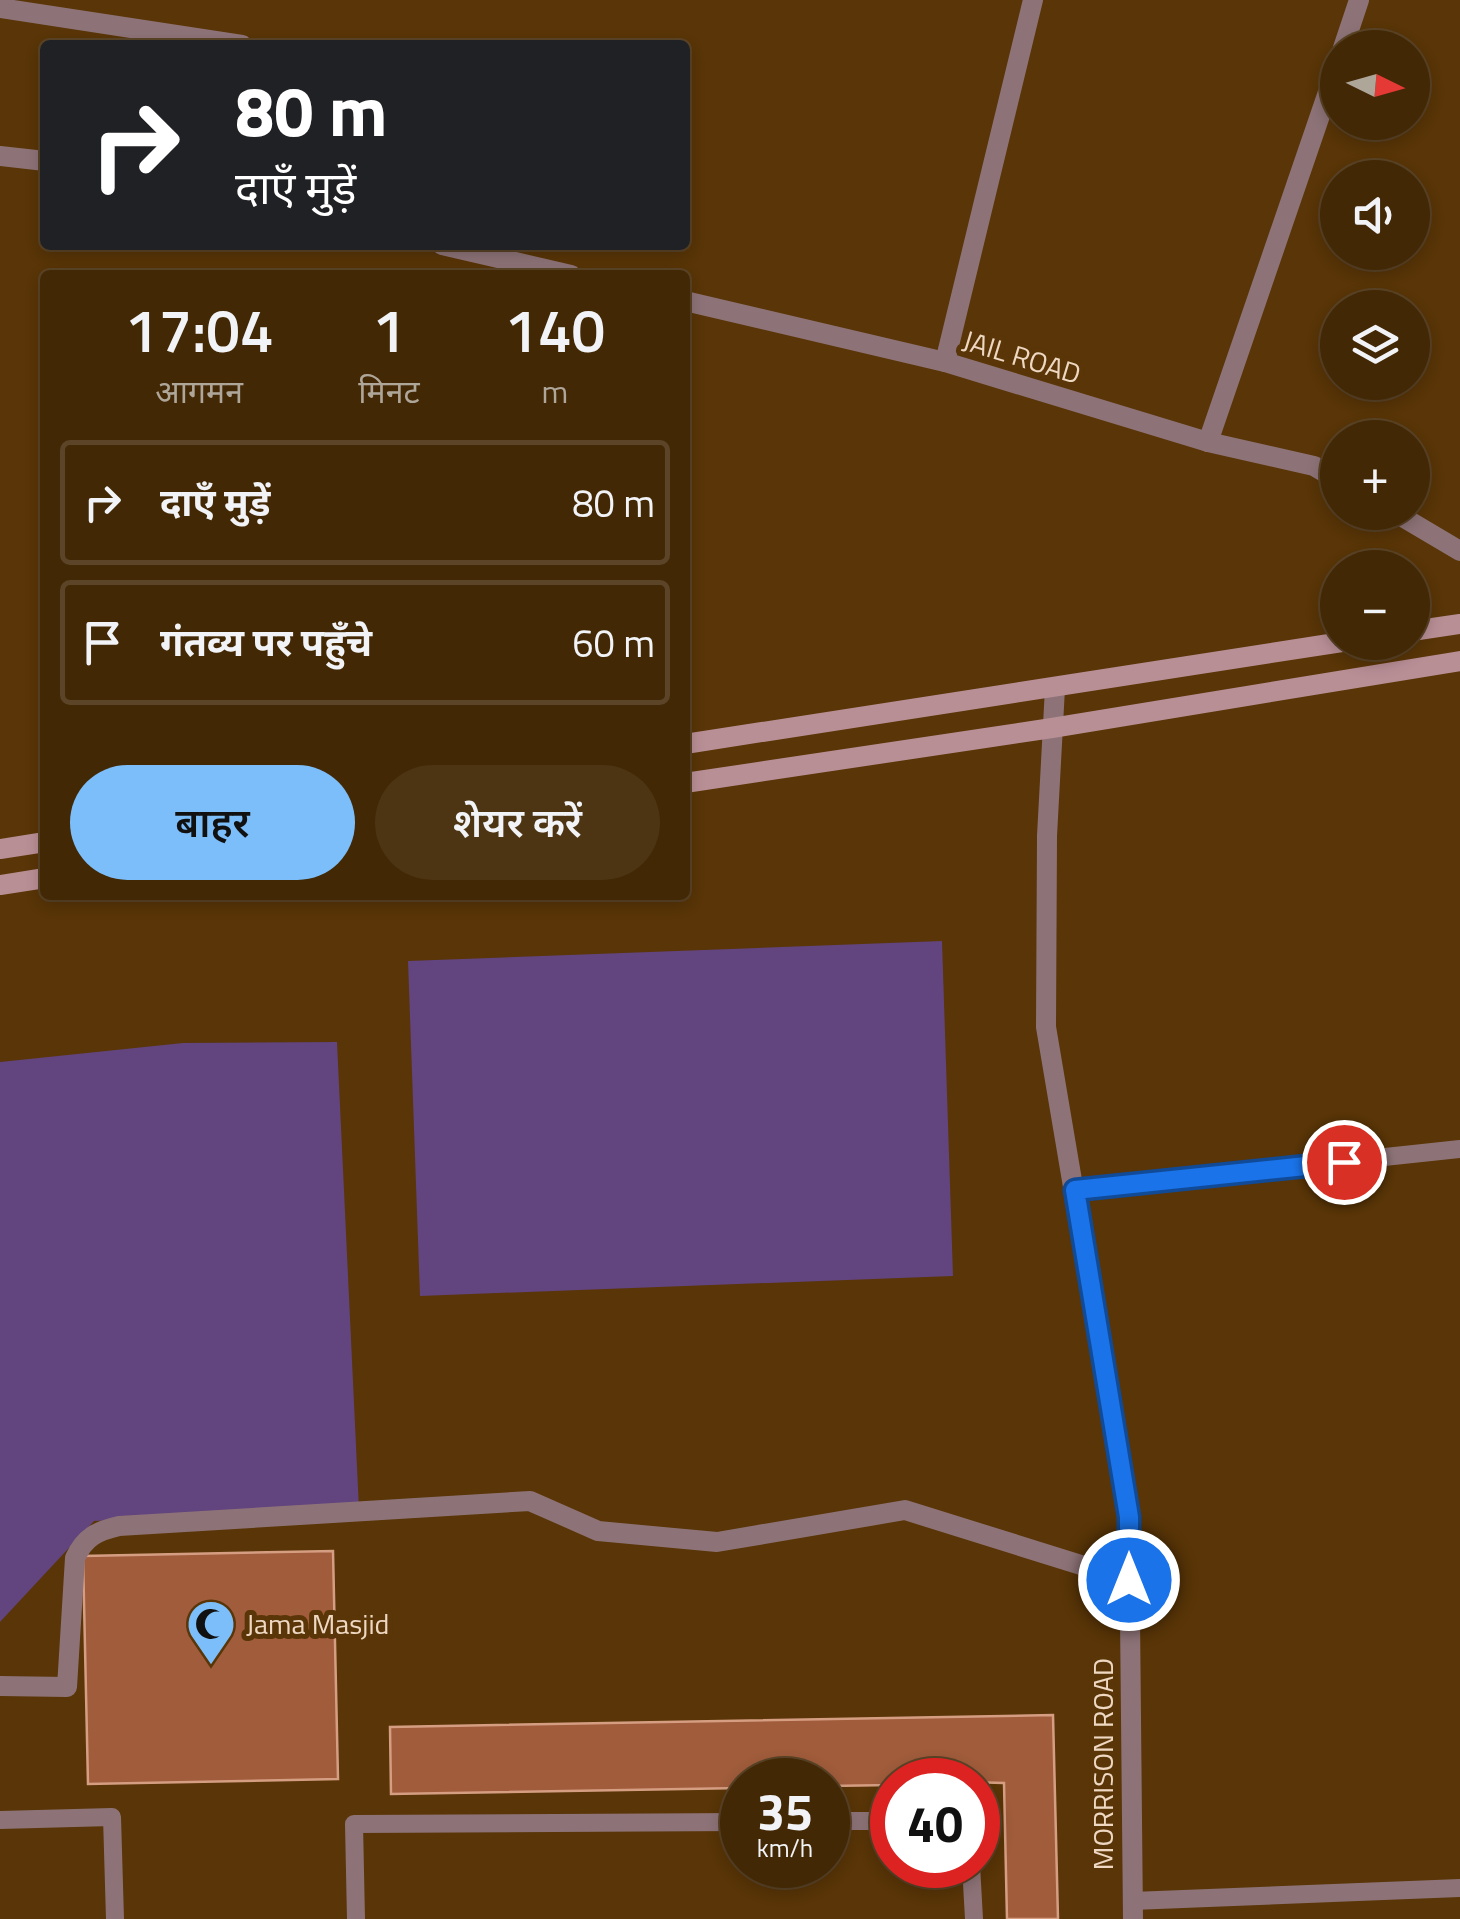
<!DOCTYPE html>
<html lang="hi">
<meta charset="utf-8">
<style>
body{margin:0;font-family:"Titillium Web","Noto Sans Devanagari",sans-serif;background:#4d3413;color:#f1f3f6;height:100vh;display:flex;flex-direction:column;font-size:38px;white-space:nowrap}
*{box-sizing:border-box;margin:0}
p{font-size:32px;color:#afa69a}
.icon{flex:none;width:55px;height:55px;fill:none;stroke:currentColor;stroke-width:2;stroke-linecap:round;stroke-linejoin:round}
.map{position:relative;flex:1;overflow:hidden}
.sheet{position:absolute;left:40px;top:270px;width:650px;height:630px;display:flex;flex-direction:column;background:#432805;border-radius:10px;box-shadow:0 5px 15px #0003,0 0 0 2px #5b4427}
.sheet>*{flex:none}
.top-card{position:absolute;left:40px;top:40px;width:650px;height:210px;border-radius:10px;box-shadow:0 5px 15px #0003,0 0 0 2px #5b4427;background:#202124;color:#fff;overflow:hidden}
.needle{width:65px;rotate:95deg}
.controls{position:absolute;left:1320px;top:30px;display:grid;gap:20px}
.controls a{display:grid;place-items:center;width:110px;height:110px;border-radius:50%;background:#432805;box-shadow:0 5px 15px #0003,0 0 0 2px #5b4427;font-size:50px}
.speed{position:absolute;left:720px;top:1758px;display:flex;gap:20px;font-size:50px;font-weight:700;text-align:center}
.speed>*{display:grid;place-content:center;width:130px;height:130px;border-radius:50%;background:#432805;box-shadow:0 5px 15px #0003,0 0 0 2px #5b4427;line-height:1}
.speed small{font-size:25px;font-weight:400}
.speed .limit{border:15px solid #d22;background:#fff;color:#111}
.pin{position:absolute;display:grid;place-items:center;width:85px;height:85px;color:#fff;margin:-42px;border:5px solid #fff;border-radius:50%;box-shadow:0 2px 10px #0007}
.me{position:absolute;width:110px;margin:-55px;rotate:0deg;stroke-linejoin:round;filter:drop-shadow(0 0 8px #0008)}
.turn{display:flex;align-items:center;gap:35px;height:210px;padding:0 30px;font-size:45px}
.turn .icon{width:130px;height:130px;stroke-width:2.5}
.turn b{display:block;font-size:70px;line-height:85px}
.eta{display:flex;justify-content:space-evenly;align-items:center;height:170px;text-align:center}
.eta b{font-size:60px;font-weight:600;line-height:70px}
.action{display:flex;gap:20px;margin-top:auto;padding:20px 30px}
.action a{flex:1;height:115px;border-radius:60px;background:#7cbef9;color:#111;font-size:40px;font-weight:600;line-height:115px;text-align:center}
.action a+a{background:#4d3413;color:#f1f3f6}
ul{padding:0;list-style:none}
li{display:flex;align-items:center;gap:30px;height:125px;margin:0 20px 15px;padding:0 10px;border:5px solid #5b4427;border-radius:10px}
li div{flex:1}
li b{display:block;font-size:38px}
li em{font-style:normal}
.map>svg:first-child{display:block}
.green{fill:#62447e}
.building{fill:#a05c3b;stroke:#d59e83;stroke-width:2.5}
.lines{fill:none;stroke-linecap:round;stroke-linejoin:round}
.service{stroke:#8d7377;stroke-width:18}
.minor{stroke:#8d7377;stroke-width:20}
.tertiary{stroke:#8d7377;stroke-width:20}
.secondary{stroke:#b98f96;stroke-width:20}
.route-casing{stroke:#114b97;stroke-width:25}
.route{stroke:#1a73e8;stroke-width:18}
.labels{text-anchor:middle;stroke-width:10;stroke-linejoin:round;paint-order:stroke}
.street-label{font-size:28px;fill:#eed8c2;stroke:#593507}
.poi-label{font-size:28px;fill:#eed8c2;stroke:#593507;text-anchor:start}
</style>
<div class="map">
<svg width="1460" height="1919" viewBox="0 0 1460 1919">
<rect width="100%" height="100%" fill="#593507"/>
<g class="green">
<path d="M 942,941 L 953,1276 L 420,1296 L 408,961 Z"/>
<path d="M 337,1042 L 359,1509 L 94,1521 L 0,1622 L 0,1062 L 183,1043 Z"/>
</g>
<g class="building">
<path d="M 333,1551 L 338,1779 L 88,1784 L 83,1556 Z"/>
<path d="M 1053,1715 L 1058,1919 L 1007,1919 L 1004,1783 L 892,1780 L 892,1785 L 828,1786 L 828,1780 L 742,1780 L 742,1788 L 391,1794 L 390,1727 Z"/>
</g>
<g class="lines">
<g class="service">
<path d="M 1075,1190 L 1460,1149"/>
<path d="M 0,1820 L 112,1817 L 115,1919"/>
<path d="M 828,1821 L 892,1821"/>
<path d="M 971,1865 L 974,1919"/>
<path d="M 1132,1901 L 1460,1888"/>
<path d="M 356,1919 L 354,1824 L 742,1822"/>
</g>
<g class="minor">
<path d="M 0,8 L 242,45"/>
<path d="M 1343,48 L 1359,0"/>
<path d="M 0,156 L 45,161"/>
<path d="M 442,245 L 571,275"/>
<path d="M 685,301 L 945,362 L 1208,442 L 1314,466 L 1338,480"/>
<path d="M 945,362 L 1033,0"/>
<path d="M 1208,442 L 1338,63"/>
<path d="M 1394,512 L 1460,551"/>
<path d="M 0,1686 L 67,1687 L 75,1558 C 85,1537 97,1531 119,1526 L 530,1501 L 598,1531 L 717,1542 L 905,1510 L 1129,1580"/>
</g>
<path class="tertiary" d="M 1055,688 L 1047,836 L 1046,1027 L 1129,1517 L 1133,1919"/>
<g class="secondary">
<path d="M 1412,631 L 1460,624"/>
<path d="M 685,744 L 1342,642"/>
<path d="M 685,783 L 1052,728 L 1460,661"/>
<path d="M 0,849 L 45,842"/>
<path d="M 0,885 L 45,878"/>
</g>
</g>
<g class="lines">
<g class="route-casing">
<path id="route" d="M 1129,1580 L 1129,1517 L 1075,1190 L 1344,1162"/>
</g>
<use href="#route" class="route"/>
</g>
<defs>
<g id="mosque-pin" transform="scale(2.5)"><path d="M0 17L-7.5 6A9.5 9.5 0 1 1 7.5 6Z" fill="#7cbef9" stroke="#593507"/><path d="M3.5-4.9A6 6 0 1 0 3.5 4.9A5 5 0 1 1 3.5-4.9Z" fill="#111"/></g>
</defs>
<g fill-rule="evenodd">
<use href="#mosque-pin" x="211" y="1624"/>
</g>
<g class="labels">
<g class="street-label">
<text transform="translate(1022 357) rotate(17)" y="10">JAIL ROAD</text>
<text transform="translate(1103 1764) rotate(-90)" y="10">MORRISON ROAD</text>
</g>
<g class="poi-label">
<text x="246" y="1634">Jama Masjid</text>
</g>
</g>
</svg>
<div class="controls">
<a><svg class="needle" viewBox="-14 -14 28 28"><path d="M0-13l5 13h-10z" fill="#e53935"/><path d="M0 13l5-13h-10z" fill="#afa69a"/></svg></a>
<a><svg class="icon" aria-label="sound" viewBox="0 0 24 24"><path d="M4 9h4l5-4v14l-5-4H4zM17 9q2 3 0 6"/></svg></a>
<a><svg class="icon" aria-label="layers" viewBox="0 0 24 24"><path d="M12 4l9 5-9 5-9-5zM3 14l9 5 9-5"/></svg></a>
<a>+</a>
<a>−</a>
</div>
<div class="speed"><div>35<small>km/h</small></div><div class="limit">40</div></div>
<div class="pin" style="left:1344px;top:1162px;background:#d93025"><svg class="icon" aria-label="arrive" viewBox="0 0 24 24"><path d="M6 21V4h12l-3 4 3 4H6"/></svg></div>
<svg class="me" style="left:1129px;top:1580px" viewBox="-20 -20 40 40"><circle r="17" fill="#1a73e8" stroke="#fff" stroke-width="3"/><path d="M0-11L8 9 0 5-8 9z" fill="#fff"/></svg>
<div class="top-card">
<div class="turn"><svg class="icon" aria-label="right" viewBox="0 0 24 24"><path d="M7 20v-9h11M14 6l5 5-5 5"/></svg><div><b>80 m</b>दाएँ मुड़ें</div></div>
</div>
<section class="sheet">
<div class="eta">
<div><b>17:04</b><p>आगमन</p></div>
<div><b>1</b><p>मिनट</p></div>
<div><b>140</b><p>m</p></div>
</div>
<ul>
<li><svg class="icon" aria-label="right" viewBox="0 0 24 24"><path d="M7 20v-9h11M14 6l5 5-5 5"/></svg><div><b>दाएँ मुड़ें</b></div><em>80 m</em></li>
<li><svg class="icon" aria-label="arrive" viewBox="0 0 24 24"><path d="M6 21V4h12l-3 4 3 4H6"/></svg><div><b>गंतव्य पर पहुँचे</b></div><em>60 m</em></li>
</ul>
<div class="action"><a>बाहर</a><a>शेयर करें</a></div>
</section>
</div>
